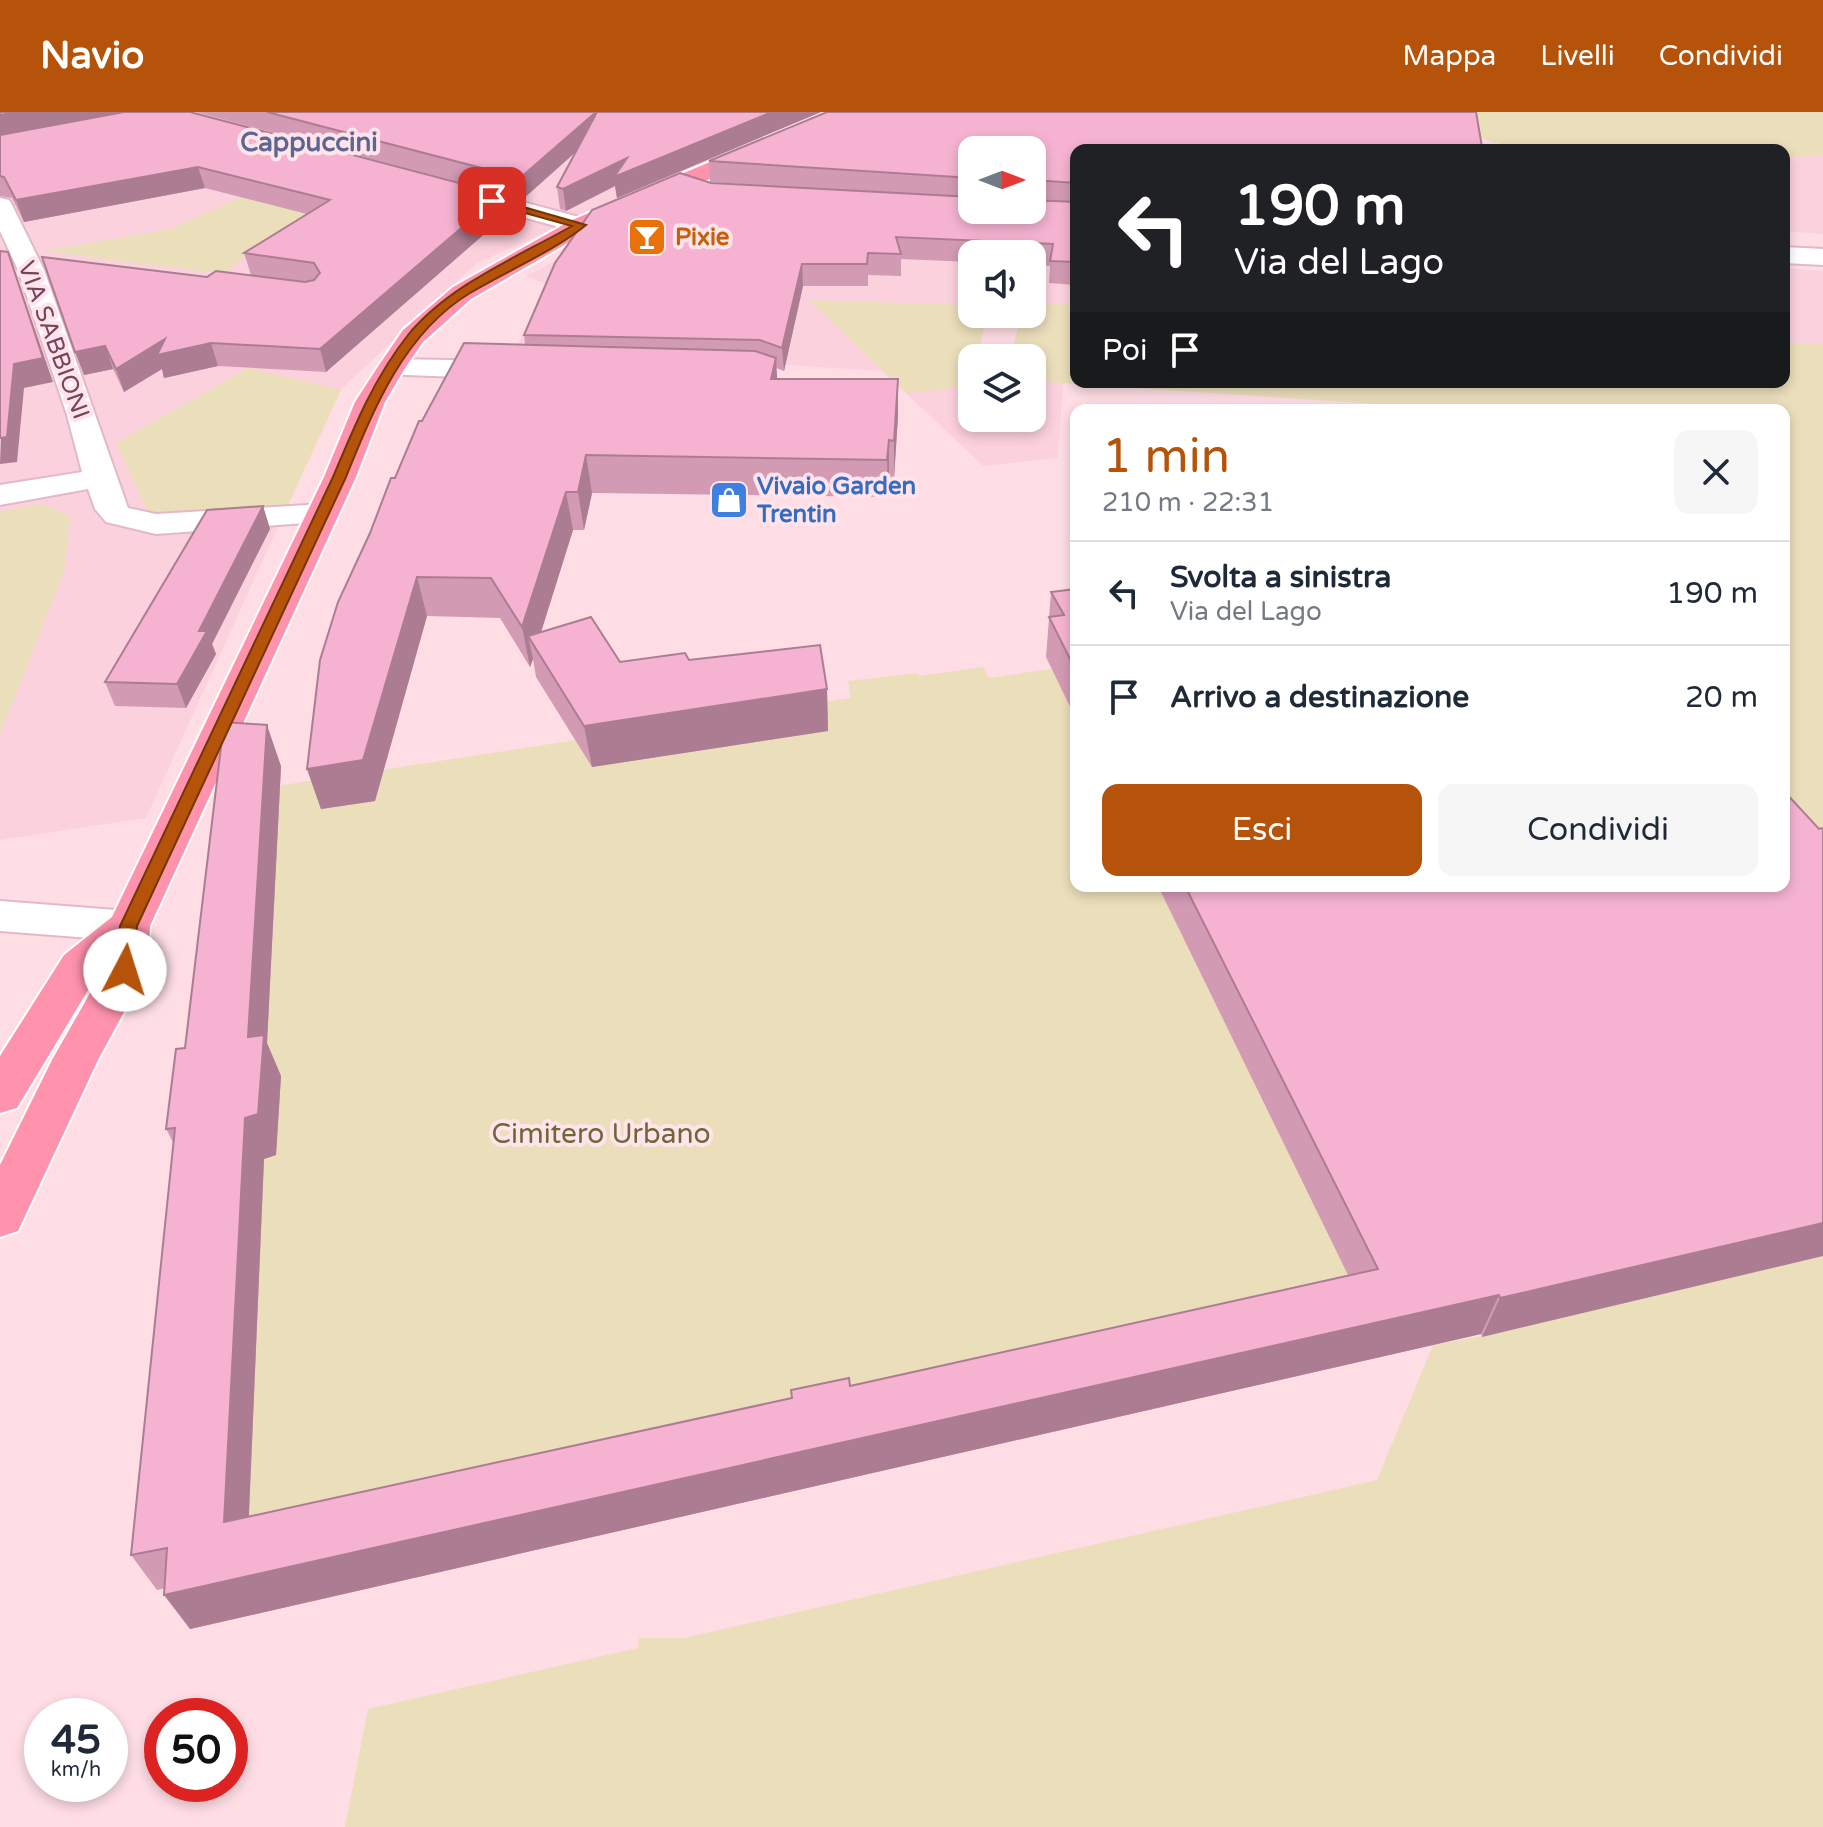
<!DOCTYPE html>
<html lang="it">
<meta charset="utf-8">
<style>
body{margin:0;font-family:"Varela Round",sans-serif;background:#f6f6f7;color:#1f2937;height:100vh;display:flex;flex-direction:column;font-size:30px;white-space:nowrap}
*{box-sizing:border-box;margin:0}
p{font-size:26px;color:#747a83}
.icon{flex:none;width:44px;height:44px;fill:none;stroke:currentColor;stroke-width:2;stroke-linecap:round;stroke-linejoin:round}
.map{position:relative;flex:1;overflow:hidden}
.details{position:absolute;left:1070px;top:292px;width:720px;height:488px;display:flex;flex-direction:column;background:#fff;border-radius:16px;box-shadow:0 4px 12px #0003}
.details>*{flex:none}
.top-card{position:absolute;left:1070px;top:32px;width:720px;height:244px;border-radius:16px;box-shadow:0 4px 12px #0003;background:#202124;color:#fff;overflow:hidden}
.needle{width:52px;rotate:90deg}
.controls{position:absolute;left:958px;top:24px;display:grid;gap:16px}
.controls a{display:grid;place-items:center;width:88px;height:88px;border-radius:16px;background:#fff;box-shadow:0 4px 12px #0003;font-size:40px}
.speed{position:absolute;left:24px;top:1586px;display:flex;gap:16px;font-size:40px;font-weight:700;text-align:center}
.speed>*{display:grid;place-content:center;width:104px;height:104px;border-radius:50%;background:#fff;box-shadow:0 4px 12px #0003;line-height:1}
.speed small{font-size:20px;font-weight:400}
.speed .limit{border:12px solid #d22;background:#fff;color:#111}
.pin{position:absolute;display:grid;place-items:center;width:68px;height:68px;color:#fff;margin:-34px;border-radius:16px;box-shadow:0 4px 12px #0006}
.me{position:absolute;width:88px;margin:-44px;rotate:5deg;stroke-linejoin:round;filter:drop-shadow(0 0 6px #0008)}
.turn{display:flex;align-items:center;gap:28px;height:168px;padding:0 32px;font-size:36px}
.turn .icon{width:104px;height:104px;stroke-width:2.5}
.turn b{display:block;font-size:56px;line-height:68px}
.then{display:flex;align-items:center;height:76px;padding:0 32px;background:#0003;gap:16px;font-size:30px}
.round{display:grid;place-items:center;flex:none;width:84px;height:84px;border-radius:16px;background:#f6f6f7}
.summary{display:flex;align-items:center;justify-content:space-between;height:136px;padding:0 32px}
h1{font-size:48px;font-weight:600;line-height:60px;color:#b45309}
.cta{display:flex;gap:16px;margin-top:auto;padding:16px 32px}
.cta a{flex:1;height:92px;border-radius:16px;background:#b45309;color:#fff;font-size:32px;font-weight:600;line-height:92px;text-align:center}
.cta a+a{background:#f6f6f7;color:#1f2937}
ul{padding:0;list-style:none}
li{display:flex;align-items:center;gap:24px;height:104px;padding:0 32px;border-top:2px solid #e0e1e3}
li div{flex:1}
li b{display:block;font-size:30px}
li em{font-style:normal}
header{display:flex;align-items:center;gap:48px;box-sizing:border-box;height:112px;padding:0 40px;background:#b45309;color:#fff}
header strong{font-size:38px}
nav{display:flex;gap:44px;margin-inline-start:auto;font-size:28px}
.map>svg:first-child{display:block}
.residential{fill:#fbd1dd}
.green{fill:#ebdebb;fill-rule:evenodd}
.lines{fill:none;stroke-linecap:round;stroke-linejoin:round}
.minor-casing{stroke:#e2b9c9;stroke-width:4}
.major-casing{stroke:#fff;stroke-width:4}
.minor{fill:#fff;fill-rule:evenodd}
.major{fill:#ff92ac;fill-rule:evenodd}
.wall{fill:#d39ab4;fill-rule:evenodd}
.shaded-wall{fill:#ac7d92}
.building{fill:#f5b3d1;stroke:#ac7d92;stroke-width:2}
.route{fill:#b45309;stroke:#753606;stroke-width:2}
.labels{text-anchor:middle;stroke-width:8;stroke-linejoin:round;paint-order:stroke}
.far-food-label{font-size:24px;font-weight:bold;fill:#c56008;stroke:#ffe4eb;text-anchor:start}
.far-street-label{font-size:24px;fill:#74445c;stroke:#ffe4eb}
.far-shop-label{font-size:24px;font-weight:bold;fill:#366cbe;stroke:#ffe4eb;text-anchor:start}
.far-neighbourhood-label{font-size:26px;font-weight:bold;fill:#5b6691;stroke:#ffe4eb}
.park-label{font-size:28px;fill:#6f6737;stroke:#ffe4eb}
</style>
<header>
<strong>Navio</strong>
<nav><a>Mappa</a><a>Livelli</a><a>Condividi</a></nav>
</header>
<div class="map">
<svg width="1823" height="1715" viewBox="0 0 1823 1715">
<rect width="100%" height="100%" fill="#fedde5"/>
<g class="residential">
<path d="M 0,0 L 815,0 L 477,151 L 340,278 L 146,706 L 0,728 Z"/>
<path d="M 1823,37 L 1823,122 L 1784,119 L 1784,47 Z"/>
<path d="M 679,86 L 972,142 L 972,202 L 987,202 L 977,246 L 972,246 L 972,306 L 1032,306 L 1032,246 L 1011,246 L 1021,202 L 1032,202 L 1032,155 L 1042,110 L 1076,112 L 1076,270 L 1479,298 L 1063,271 L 1058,346 L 983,354 L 883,259 L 516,236 L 549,173 L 526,164 Z"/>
<path d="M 1784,156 L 1823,159 L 1823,232 L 1784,230 Z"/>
</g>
<g class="green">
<path d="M 1468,0 L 1823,0 L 1823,44 L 1784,45 L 1784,38 L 1520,38 L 1458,19 Z"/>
<path d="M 319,50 L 426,78 L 256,136 L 224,162 L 43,139 L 170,117 Z"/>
<path d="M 809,188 L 972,193 L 972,202 L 987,202 L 977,246 L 972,246 L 970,274 L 906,281 Z"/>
<path d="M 1032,191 L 1076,192 L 1076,270 L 1784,270 L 1784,230 L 1823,232 L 1823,1715 L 345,1715 L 368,1597 L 638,1536 L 639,1526 L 684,1526 L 1377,1368 L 1433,1233 L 190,1517 L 192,1472 L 157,1478 L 196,1057 L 244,679 L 851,586 L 848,569 L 918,561 L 919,564 L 983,555 L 989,566 L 1076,553 L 1076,774 L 1784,774 L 1784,298 L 1466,298 L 1032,269 L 1032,246 L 1011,246 L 1021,202 L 1032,202 ZM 1460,1183 L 1482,1224 L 1434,1233 Z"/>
<path d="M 248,256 L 341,278 L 288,393 L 148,400 L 116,331 Z"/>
<path d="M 43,392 L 70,404 L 65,457 L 0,623 L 0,399 Z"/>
</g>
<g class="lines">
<g class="minor-casing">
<g id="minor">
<path d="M 444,69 L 590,108 L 594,113 L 590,118 L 581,121 L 435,81 L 432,76 L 435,71 Z"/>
<path d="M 0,86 L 9,88 L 12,93 L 44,158 L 128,396 L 156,402 L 323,392 L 334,395 L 339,402 L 334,409 L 156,422 L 106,410 L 95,397 L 88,377 L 0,393 L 0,373 L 82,360 L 67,303 L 18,158 L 0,119 Z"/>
<path d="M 1784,135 L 1823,137 L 1823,153 L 1784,151 Z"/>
<path d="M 391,247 L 511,249 L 521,252 L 525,258 L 521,264 L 511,267 L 381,262 L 377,256 L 381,250 Z"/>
<path d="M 0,789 L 129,799 L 144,803 L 150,814 L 144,825 L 129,829 L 0,819 Z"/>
</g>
</g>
<g class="major-casing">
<path id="major" d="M 829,0 L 859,0 L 856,5 L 590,118 L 471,187 L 423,230 L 405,256 L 385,290 L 356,365 L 150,814 L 147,858 L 98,948 L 18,1119 L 0,1125 L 0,1053 L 52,948 L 102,860 L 96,865 L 17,996 L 0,1001 L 0,944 L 64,843 L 112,805 L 324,365 L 355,290 L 377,256 L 403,218 L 453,175 L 572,108 Z"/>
</g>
<use href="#minor" class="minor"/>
<use href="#major" class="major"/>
</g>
<g class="wall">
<path d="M 0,0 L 505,104 L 326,260 L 218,254 L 164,266 L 162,257 L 124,280 L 113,257 L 84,263 L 42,145 L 207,165 L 251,163 L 244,141 L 307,102 L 205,76 L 24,110 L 12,86 L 0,84 Z"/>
<path d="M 196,0 L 821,0 L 617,86 L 615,74 L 566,99 L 560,97 L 557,75 L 575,41 L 523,87 Z"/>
<path d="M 827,0 L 1476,0 L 1482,35 L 1539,38 L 1076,38 L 1076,173 L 1049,171 L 1050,154 L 1032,153 L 1032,142 L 972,142 L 972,150 L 901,147 L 901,164 L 868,163 L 868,174 L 803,174 L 784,259 L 776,256 L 777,267 L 898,267 L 898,304 L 894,366 L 889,366 L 888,385 L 592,381 L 584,418 L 573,418 L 541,520 L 591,505 L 620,550 L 685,541 L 689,548 L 820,533 L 827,577 L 828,619 L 592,655 L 536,565 L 533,547 L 530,555 L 500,506 L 427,504 L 375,689 L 321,697 L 307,657 L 320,548 L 338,490 L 370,421 L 391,366 L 395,366 L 419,309 L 422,309 L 464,231 L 525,233 L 524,223 L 555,151 L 592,98 L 680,61 L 711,71 L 776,74 L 710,70 L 709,49 ZM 972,38 L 1032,38 L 1032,98 L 972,98 Z"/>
<path d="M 263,394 L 270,417 L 212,532 L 216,542 L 186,596 L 115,594 L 105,570 Z"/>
<path d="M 1076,477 L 1076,607 L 1046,545 L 1051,480 Z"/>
<path d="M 281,654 L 267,931 L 281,964 L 276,1043 L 264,1047 L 249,1404 L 850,1274 L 1348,1163 L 1158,774 L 1784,774 L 1482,1225 L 1481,1222 L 190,1517 L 165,1476 L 157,1478 L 131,1443 L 174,1032 L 166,1017 L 185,936 Z"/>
</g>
<g class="shaded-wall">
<path d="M 17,0 L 131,0 L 0,25 L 0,3 Z"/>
<path d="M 596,0 L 600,18 L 523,87 L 520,66 Z"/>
<path d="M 772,0 L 821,0 L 617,86 L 615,74 L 566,99 L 563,77 L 627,46 Z"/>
<path d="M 198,55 L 205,76 L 24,110 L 16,88 Z"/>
<path d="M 501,82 L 505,104 L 326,260 L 320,237 Z"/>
<path d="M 8,140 L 53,270 L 24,276 L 17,350 L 0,352 Z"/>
<path d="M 802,152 L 803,174 L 784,259 L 782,236 Z"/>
<path d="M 165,227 L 211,231 L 218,254 L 164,266 L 162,257 L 124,280 L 116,257 Z"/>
<path d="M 105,234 L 113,257 L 84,263 L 75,240 Z"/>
<path d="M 776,246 L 778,283 L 771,267 Z"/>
<path d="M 898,267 L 898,304 L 894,366 L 894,329 Z"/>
<path d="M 889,328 L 889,366 L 888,385 L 887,348 Z"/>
<path d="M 586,343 L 592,381 L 584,418 L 578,380 Z"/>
<path d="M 566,380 L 573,418 L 536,536 L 528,524 L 533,547 L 530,555 L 522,515 Z"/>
<path d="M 263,394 L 270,417 L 212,532 L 216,542 L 186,596 L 177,572 L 199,519 Z"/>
<path d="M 417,465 L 427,504 L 375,689 L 321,697 L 307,657 Z"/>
<path d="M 827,577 L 828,619 L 592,655 L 584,614 Z"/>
<path d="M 267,613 L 281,654 L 267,931 L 281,964 L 276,1043 L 264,1047 L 247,1445 L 224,1410 L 245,1006 L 248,925 Z"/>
<path d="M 1823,1111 L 1823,1144 L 1482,1225 L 1500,1186 Z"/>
<path d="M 1499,1183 L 1481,1222 L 190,1517 L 164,1483 Z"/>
</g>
<g class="building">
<path d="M 0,0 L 17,0 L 0,3 Z"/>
<path d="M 124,0 L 190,0 L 501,82 L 320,237 L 211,231 L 157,243 L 165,227 L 116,257 L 105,234 L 75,240 L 42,145 L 207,165 L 216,159 L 305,170 L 314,168 L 320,161 L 314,151 L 244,141 L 330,88 L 198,55 L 16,88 L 4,65 L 0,64 L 0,23 Z"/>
<path d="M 267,0 L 596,0 L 520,66 Z"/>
<path d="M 597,0 L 772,0 L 614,65 L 627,46 L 563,77 L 557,75 Z"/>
<path d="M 827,0 L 1476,0 L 1482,35 L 1539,38 L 1076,38 L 1076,71 L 1033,68 L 1032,70 L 1032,38 L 972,38 L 972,66 L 709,49 Z"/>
<path d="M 680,61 L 711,71 L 972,85 L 972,98 L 1032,98 L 1032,88 L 1076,90 L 1076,150 L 1050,149 L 1053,132 L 896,125 L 901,142 L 868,141 L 867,152 L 802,152 L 782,236 L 760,228 L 524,223 L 555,151 L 592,98 Z"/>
<path d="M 0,139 L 8,140 L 43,246 L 14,252 L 7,325 L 0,326 Z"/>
<path d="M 464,231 L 755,239 L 776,246 L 771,267 L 898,267 L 894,329 L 889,328 L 887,348 L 586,343 L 578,380 L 566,380 L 522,515 L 491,466 L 417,465 L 363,648 L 307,657 L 320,548 L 338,490 L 370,421 L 391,366 L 395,366 L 419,309 L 422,309 Z"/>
<path d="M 263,394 L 199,519 L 207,519 L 177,572 L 105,570 L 207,398 Z"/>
<path d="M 1076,477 L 1076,559 L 1049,505 L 1064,503 L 1051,480 Z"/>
<path d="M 591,505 L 620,550 L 685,541 L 689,548 L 820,533 L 827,577 L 584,614 L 528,524 Z"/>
<path d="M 224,610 L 267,613 L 248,925 L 264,923 L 258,1002 L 245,1006 L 224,1410 L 792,1286 L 791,1278 L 849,1266 L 850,1274 L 1378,1157 L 1185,774 L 1784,774 L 1784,679 L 1819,717 L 1823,716 L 1823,1111 L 1500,1186 L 1499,1183 L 164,1483 L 167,1436 L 131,1443 L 175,1016 L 166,1017 L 176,937 L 185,936 Z"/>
</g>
<path class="route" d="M 492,86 L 586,113 C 556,138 505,160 470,181 C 404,221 374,296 346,365 L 137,814 L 134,858 L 125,864 L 119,862 L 116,858 L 120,814 L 333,365 C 354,315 374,266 408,223 C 449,173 517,145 572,114 L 489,91 L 487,89 Z"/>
<defs>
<g id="bar-square" transform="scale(2)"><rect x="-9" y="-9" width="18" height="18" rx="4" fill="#e8710a" stroke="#ffe4eb"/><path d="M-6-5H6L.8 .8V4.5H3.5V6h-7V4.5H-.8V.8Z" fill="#fff"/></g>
<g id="shop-square" transform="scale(2)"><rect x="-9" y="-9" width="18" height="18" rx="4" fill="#3f7fe0" stroke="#ffe4eb"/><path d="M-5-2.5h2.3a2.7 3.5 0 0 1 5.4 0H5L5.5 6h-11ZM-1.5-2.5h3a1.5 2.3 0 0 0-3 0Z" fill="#fff"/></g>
</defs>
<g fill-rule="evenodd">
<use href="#bar-square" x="647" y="125"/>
<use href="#shop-square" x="729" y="388"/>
</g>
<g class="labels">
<g class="far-food-label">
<text x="675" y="133">Pixie</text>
</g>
<g class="far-street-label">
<text transform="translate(54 228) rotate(70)" y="8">VIA SABBIONI</text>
</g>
<g class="far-shop-label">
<text x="757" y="382">Vivaio Garden<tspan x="757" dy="28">Trentin</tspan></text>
</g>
<g class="far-neighbourhood-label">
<text x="309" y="39">Cappuccini</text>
</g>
<g class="park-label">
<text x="601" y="1031">Cimitero Urbano</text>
</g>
</g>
</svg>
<div class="controls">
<a><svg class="needle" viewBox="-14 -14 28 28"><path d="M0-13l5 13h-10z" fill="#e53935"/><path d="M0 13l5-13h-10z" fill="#747a83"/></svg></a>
<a><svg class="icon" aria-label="sound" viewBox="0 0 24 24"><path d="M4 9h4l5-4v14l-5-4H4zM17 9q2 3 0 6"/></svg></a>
<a><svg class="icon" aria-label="layers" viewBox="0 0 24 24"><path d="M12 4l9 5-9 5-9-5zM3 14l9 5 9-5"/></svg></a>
</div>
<div class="speed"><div>45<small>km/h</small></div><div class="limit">50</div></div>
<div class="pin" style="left:492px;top:89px;background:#d93025"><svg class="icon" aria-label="arrive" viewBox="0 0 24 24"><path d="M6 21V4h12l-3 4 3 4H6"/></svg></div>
<svg class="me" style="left:125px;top:858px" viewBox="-20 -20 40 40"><circle r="19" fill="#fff"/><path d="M0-13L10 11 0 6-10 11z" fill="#b45309"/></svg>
<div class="top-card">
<div class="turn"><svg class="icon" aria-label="left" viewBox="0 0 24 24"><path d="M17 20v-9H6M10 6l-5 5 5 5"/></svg><div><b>190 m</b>Via del Lago</div></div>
<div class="then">Poi<svg class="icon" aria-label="arrive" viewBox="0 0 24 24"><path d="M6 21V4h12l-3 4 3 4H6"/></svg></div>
</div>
<section class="details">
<div class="summary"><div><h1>1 min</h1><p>210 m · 22:31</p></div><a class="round"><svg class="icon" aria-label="close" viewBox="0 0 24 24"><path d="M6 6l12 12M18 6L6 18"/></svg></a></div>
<ul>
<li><svg class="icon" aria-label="left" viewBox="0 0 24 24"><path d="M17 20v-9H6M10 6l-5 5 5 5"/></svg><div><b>Svolta a sinistra</b><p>Via del Lago</p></div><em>190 m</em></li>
<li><svg class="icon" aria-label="arrive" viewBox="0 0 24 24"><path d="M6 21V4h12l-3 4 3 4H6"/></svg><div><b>Arrivo a destinazione</b></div><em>20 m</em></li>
</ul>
<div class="cta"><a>Esci</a><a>Condividi</a></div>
</section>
</div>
